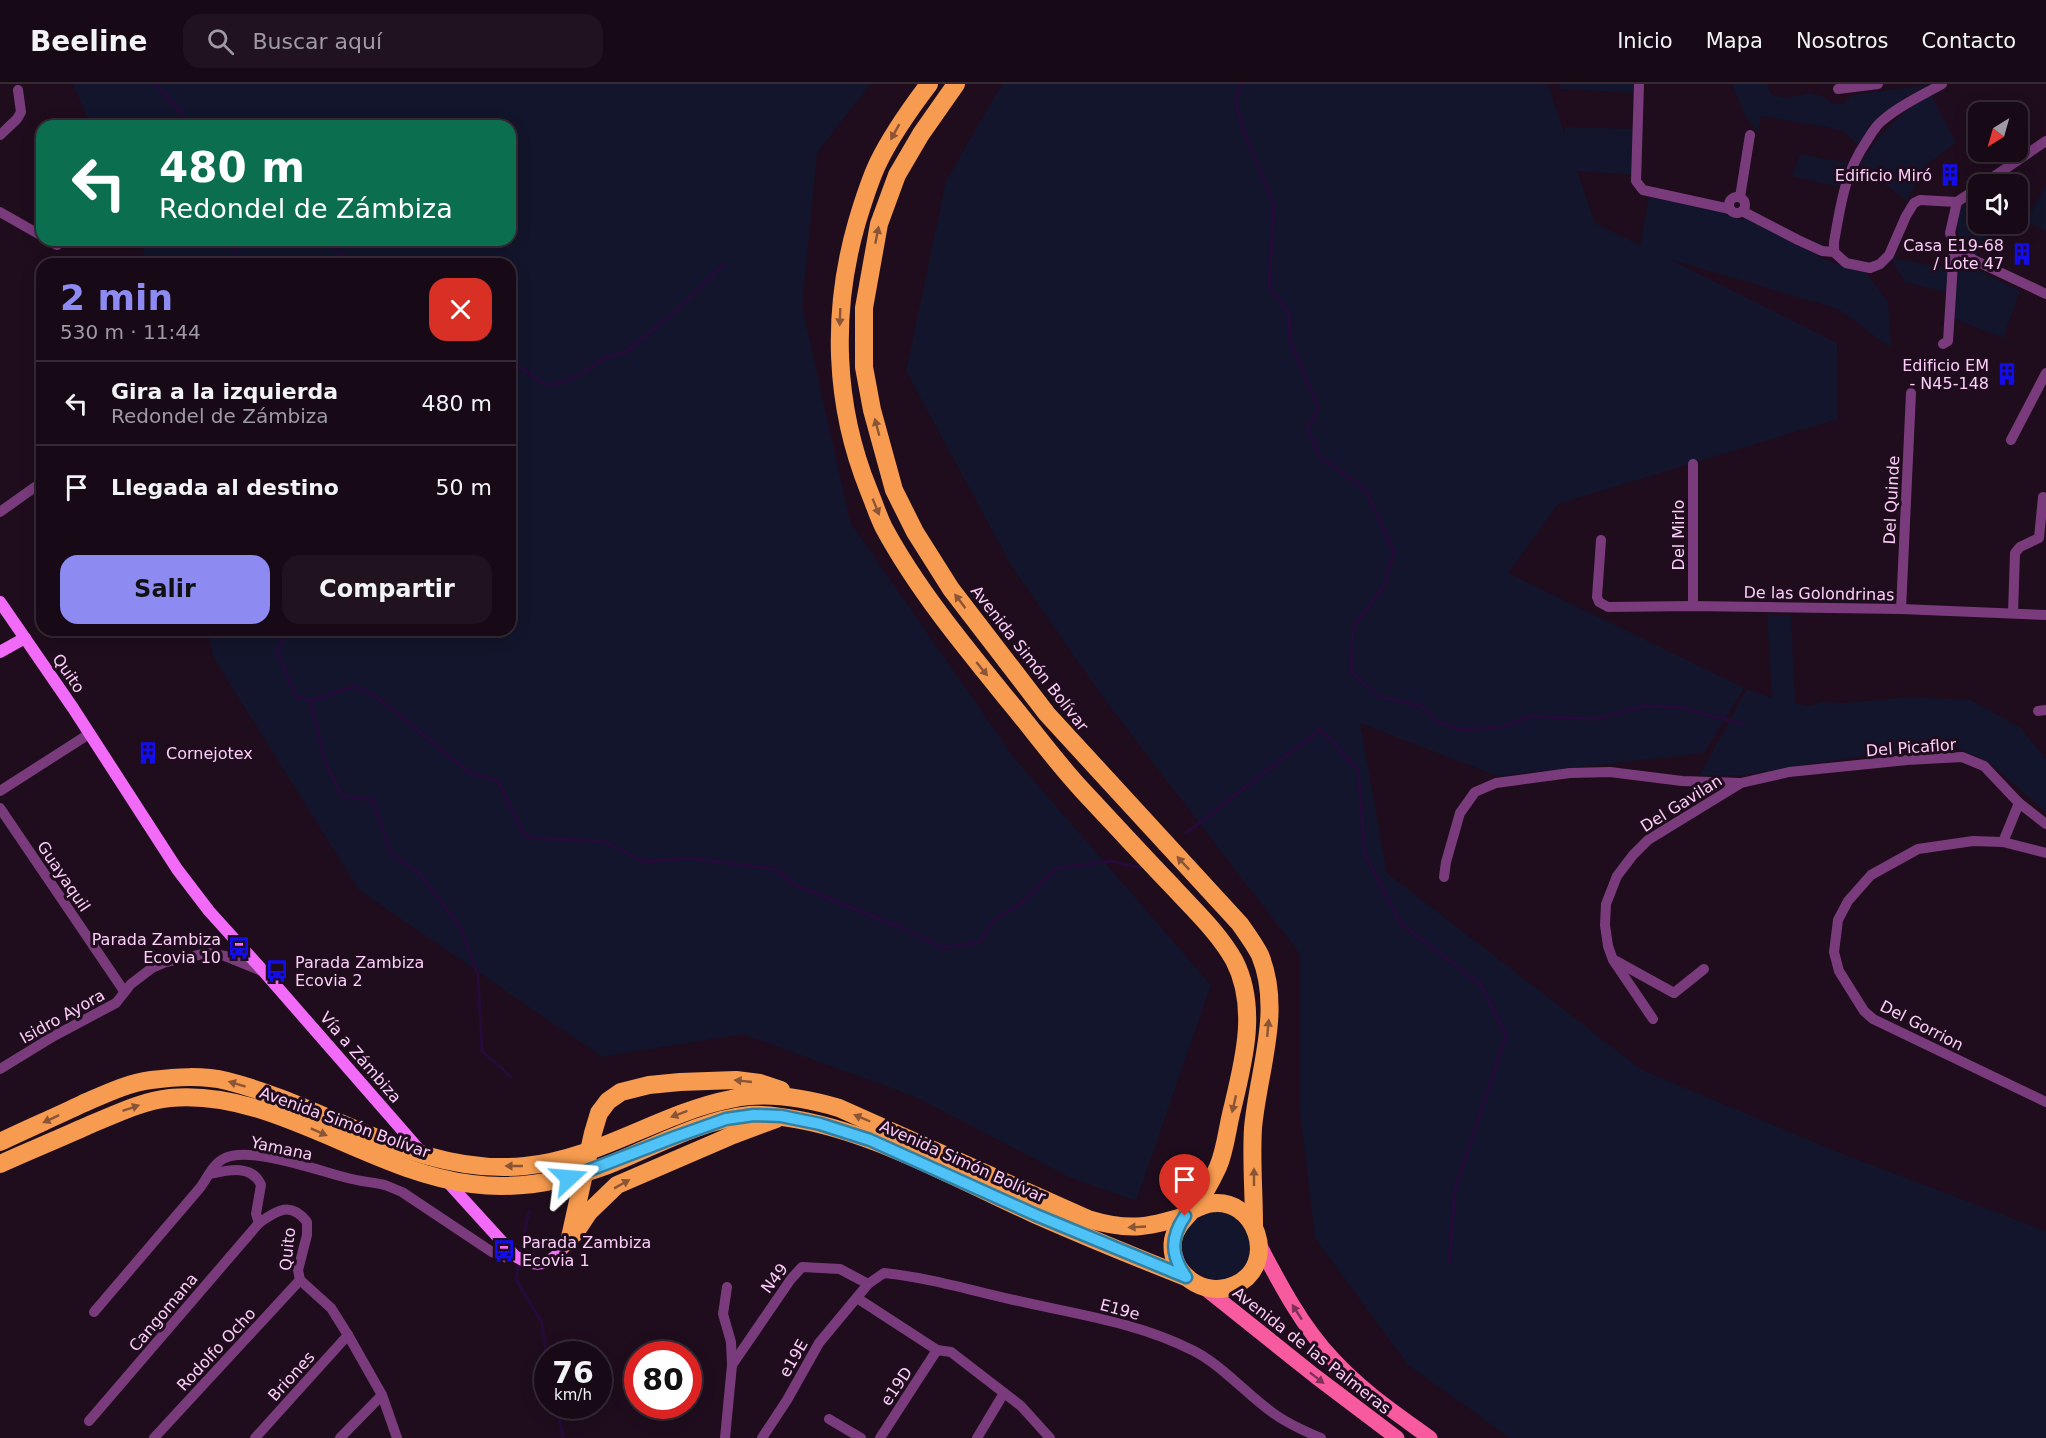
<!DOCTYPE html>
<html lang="es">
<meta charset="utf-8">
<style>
body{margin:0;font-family:"DejaVu Sans",sans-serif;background:#20131f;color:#f1f3f6;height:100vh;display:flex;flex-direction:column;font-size:22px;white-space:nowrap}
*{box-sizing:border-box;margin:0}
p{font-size:20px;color:#9e9aa1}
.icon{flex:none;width:33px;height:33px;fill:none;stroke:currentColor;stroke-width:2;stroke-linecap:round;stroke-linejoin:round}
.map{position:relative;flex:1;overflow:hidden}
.sheet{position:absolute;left:36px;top:174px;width:480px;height:378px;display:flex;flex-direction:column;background:#170a16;border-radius:18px;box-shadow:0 3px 15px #0003,0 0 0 2px #362b35}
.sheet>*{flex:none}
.top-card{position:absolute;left:36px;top:36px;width:480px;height:126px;border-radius:18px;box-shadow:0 3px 15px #0003,0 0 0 2px #362b35;background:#0b6e4f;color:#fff;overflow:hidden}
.needle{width:39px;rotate:217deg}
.fabs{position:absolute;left:1968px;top:18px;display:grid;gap:12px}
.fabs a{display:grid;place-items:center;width:60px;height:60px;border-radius:12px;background:#170a16;box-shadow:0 3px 15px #0003,0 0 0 2px #362b35;font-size:30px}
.speed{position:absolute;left:534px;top:1257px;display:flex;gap:12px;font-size:30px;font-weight:700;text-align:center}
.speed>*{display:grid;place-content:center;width:78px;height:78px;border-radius:50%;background:#170a16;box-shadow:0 3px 15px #0003,0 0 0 2px #362b35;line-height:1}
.speed small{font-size:15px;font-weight:400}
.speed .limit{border:9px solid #d22;background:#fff;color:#111}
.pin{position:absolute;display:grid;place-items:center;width:51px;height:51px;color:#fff;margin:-62px -26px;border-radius:50% 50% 50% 0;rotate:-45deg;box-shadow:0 0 6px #0007}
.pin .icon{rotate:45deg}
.me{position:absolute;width:66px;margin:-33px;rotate:71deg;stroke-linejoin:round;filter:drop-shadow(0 0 4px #0008)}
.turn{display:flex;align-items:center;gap:21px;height:126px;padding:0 24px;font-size:27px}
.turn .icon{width:78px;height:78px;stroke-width:2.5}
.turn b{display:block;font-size:42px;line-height:51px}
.round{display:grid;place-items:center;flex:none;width:63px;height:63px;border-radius:18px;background:#20131f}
.summary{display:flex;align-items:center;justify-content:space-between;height:102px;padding:0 24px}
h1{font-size:36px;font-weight:800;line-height:45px;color:#8d8bf1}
.button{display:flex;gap:12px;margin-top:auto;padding:12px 24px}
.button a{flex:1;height:69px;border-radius:18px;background:#8d8bf1;color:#111;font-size:24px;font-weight:800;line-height:69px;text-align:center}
.button a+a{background:#20131f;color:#f1f3f6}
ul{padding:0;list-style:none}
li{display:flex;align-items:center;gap:18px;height:84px;padding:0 24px;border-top:2px solid #362b35}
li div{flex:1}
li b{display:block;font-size:22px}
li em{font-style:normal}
header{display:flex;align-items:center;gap:36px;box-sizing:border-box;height:84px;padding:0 30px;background:#170a16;border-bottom:2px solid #362b35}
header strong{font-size:28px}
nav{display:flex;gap:33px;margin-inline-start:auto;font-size:21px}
.search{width:420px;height:54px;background:#20131f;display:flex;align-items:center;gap:15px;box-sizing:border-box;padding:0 21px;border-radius:18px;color:#9e9aa1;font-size:22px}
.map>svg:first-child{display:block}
.green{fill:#13152c}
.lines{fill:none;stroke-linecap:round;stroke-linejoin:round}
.stream{stroke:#260b3a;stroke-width:3}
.street{stroke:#7a3b7c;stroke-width:10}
.secondary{stroke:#f26af8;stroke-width:12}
.primary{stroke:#f75a9f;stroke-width:15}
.highway{stroke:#f69b4f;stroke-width:18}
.oneway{fill:#8a5436}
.oneway2{fill:#803058}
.route-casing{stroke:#337fa1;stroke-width:15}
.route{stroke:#4fc3f7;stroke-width:10}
.labels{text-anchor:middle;stroke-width:6;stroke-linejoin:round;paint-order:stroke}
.poi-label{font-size:16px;fill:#fdcefa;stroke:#1f0d1d;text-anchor:end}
.street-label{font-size:16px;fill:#fdcefa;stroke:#1f0d1d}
</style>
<header>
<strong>Beeline</strong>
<div class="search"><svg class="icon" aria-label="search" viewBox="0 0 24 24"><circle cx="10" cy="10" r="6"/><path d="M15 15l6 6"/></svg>Buscar aquí</div>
<nav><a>Inicio</a><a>Mapa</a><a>Nosotros</a><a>Contacto</a></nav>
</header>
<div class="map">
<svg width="2046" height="1354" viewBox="0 0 2046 1354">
<rect width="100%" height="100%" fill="#1f0d1d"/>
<g class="green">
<path d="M 73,0 L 870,0 L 817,69 L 802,222 L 850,438 L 1015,675 L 1211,901 L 1136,1117 L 1069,1093 L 916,1013 L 743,950 L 602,973 L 359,806 L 213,573 L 208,546 L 510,546 L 510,180 L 146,180 L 141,156 L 510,156 L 510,42 L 91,42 Z"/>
<path d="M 1002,0 L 1548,0 L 1565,52 L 1565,43 L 1635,45 L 1636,91 L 1577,87 L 1595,139 L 1640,161 L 1650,108 L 1727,129 L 1744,137 L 1744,130 L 1774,149 L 1828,177 L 1865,188 L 1888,218 L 1891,264 L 1838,225 L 1669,175 L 1837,259 L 1838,335 L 1558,420 L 1508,489 L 1744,604 L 1704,669 L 1497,692 L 1360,639 L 1387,789 L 1642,986 L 1840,1069 L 2046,1147 L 2046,1354 L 1510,1354 L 1408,1281 L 1315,1154 L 1300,1026 L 1300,870 L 1104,615 L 1011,481 L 906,287 L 946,97 Z"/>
<path d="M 1560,0 L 1635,0 L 1635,9 L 1560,5 Z"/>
<path d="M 1732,0 L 1767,0 L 1772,11 L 1786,14 L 1809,9 L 1823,12 L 1831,19 L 1843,20 L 1852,11 L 1928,1 L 1906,13 L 1879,32 L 1858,61 L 1842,46 L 1761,32 L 1759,47 L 1746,34 Z"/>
<path d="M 1931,11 L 1956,59 L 1924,82 L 1907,117 L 1860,80 C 1881,48 1898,30 1931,11 Z"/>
<path d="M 1800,70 L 1853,80 L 1844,104 L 1792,92 Z"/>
<path d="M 2046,101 L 2046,147 L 2026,137 Z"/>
<path d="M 1978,116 L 1978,140 L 1994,140 L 1975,174 L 1958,171 L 1957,124 Z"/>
<path d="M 1890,173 L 1952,186 L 1950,209 L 1905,198 Z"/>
<path d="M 1958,181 L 1973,184 L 2020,207 L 2003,254 L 1953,234 Z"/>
<path d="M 1767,531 L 1791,531 L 1795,619 L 1810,622 L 1821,618 L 1845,619 L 1909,613 L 1971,616 L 2021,644 L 2046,675 L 2046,728 L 1989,678 L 1956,663 L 1861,672 L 1742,691 L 1699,692 L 1747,605 L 1772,614 Z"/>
<path d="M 1214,1121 L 1254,1144 L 1251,1180 C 1245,1184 1238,1191 1232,1194 C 1204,1206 1172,1172 1185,1145 C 1189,1136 1206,1128 1214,1121 Z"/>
</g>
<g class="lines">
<g class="stream">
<path d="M 156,0 L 192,42"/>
<path d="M 1241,0 L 1235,17 L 1246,53 L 1274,120 L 1269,203 L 1289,229 L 1290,257 L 1318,323 L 1308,345 L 1319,372 L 1365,405 L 1394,468 L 1385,500 L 1353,544 L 1351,588 L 1378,612 L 1423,623 L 1438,638 L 1463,646 L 1505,642 L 1530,632 L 1596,635 L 1644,622 L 1678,623 L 1743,640"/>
<path d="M 323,156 L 355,180"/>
<path d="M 231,180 L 239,156"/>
<path d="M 510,282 L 516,281 L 546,301 L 561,299 L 581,290 L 604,274 L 626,268 L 678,225 L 725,180"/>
<path d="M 287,546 L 277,567 L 296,612 L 310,617 L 326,680 L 342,712 L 373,716 L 391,770 L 419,789 L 460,843 L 478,890 L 482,967 L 511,993"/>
<path d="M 310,617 L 355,602 L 378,614 L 470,689 L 498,697 L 523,749 L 531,754 L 603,757 L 645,778 L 688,774 L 775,785 L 793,800 L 904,845 L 942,864 L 980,858 L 994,836 L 1022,819 L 1055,785 L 1111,777 L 1140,784"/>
<path d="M 1186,749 L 1321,645 L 1358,686 L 1365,770 L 1400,839 L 1481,901 L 1506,951 L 1455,1105 L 1449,1178"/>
<path d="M 520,1171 L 529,1127"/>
<path d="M 519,1177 L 516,1195 L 542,1239 L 548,1290"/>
<path d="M 557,1322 L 563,1354"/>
</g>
<g class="street">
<path d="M 1639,0 L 1636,97 L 1643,106 L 1730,125"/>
<path d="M 1838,5 L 1878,0"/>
<path d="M 0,51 L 17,35 L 21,28 L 18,6"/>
<path d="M 1983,100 L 2046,57"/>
<path d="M 1740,113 L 1750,51"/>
<circle cx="1737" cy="121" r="8"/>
<path d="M 1957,118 L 1978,104"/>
<path d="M 1742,127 L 1798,156 L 1822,167 L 1834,168 L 1846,179 L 1870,184 L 1880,180 L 1889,171 L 1906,132 L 1914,119 L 1920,116 L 1957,118"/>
<path d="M 0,128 L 42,152"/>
<path d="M 49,156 L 57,161"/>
<path d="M 1954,163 L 1974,176 L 2046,210"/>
<path d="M 1834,168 L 1834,158 C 1841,120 1844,91 1866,58 C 1871,50 1876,41 1883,36 C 1900,21 1923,11 1942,0"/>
<path d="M 1943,260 L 1948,257 L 1954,163 L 1950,149 L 1957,118"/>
<path d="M 2011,356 L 2046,289"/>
<path d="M 0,428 L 42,398"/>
<path d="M 1601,456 L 1597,513 L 1599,518 L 1608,523 L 1693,522 L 1901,525 L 2046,531"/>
<path d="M 1693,522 L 1693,380"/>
<path d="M 1901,525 L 1911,309"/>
<path d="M 2013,529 L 2015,469 L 2020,463 L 2039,454 L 2043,413"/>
<path d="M 2038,627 L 2046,626"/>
<path d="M 0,707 L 89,650"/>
<path d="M 0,724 L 124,907"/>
<path d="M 2003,758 L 2019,719"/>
<path d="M 2046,769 L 2003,758 L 1973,757 L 1918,765 L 1871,791 L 1848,817 L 1838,836 L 1834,868 L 1839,887 L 1864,927 L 1873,935 L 2046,1018"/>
<path d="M 1444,793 L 1446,778 L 1460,729 L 1475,708 L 1496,699 L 1570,689 L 1610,688 L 1682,697 L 1740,699"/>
<path d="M 1616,877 L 1674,909 L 1704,885"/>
<path d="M 1653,935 L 1613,876 L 1608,862 L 1605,841 L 1606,820 L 1617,792 L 1633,771 L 1648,756 L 1741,699 L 1789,688 L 1907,676 L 1962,673 L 1984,682 L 2019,719 L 2046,740"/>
<path d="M 0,985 L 54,952 L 116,919 L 131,900 L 152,884 L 166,878 L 208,869 L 225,872 L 262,887"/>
<path d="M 210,1090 C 228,1086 252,1080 261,1101 L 256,1130 L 259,1139 C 277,1126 291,1117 307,1138 L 307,1151 L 298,1186 L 300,1196 L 331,1224 L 348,1251 L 382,1311 L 397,1354"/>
<path d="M 857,1214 L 937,1266 L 951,1268 L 1021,1322 L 1050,1354"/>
<path d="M 94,1228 L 199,1105 C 207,1095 213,1079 225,1074 C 249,1062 317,1086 344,1093 C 357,1097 371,1098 385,1101 L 402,1108 L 492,1168 L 507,1174 L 515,1172"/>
<path d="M 732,1281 L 791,1195 L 802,1183 L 840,1185 L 868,1200"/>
<path d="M 829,1335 L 861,1354"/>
<path d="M 89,1337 L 259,1139"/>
<path d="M 154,1354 L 300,1196"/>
<path d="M 255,1354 L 348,1251"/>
<path d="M 340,1354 L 382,1311"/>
<path d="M 725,1354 L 732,1281 L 731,1258 L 723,1230 L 727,1203"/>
<path d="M 762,1354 L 787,1316 L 819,1259 L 868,1200 L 884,1189 C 931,1194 969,1206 1014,1216 C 1074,1230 1138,1238 1194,1267 C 1223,1282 1246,1310 1273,1329 C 1288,1340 1304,1347 1321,1354"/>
<path d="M 880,1354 L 937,1266"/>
<path d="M 977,1354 L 1004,1309"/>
</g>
<g class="secondary">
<path d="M 0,518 L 73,624 L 177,785 L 209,827 L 265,889 L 423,1070"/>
<path d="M 0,568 L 25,554"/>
<path d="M 444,1094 L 515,1172 C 539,1187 552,1179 569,1158"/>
</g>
<g class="primary">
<path d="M 1260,1162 C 1281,1202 1302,1242 1333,1275 C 1361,1306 1397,1330 1430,1354"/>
<path d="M 1206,1205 L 1315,1292 L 1397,1354"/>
</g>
<g class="highway">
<path d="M 929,0 C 910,25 892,50 878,79 C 869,98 863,118 857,138 C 831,228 834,321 869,407 C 874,419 878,432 884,444 C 917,505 964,562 1008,616 C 1033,646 1056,678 1083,707 C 1113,739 1143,772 1174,804 C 1195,827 1218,848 1234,876 C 1259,924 1243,980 1231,1030 C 1227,1047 1225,1067 1218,1083 C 1212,1096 1203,1112 1194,1124 C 1186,1134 1176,1141 1173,1156 C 1168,1190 1205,1215 1235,1201 C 1280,1181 1256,1110 1208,1120 C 1202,1121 1198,1124 1193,1126"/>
<path d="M 956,0 L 921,50 L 897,91 L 879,140 L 864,224 L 864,283 L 872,326 L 894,406 L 915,448 L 951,505 L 1047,630 L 1240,840 C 1247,850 1255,861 1260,871 C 1283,927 1258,987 1253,1044 C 1251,1076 1254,1109 1254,1141"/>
<path d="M 0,1058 C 27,1045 55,1033 82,1020 C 103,1011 127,999 151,996 C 176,993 202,991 227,997 C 327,1022 419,1093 525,1082 C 599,1075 660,1029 731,1015 C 766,1007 805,1014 839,1024 L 1088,1135 C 1128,1147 1146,1144 1185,1132"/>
<path d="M 0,1080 C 29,1067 58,1055 87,1042 C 114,1031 141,1017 170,1014 C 273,1004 370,1088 472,1100 C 517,1106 565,1097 608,1081 C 654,1063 700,1036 750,1031 C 767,1030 784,1033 800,1036 C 880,1051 961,1097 1034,1130 C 1084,1152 1135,1173 1186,1193"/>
<path d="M 575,1149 L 589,1128 L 617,1101 L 733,1051 L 776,1035"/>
<path d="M 569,1158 L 593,1049 L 599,1029 L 608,1017 L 621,1008 L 649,1001 L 680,998 L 736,996 L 760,999 L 781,1006"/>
</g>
</g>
<defs><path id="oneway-solid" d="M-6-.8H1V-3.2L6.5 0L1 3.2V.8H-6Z" transform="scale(1.5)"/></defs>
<g class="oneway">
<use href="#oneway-solid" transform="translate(895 48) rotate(119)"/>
<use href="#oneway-solid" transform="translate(877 151) rotate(-79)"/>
<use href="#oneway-solid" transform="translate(840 233) rotate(92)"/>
<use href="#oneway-solid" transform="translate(877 343) rotate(-105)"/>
<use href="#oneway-solid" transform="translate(876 423) rotate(68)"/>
<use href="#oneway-solid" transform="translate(960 517) rotate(-127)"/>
<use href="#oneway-solid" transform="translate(982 585) rotate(51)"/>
<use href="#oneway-solid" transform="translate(1183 779) rotate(-133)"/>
<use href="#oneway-solid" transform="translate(1268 944) rotate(-85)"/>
<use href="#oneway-solid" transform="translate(743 997) rotate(-174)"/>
<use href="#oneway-solid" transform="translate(237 1000) rotate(-163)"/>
<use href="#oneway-solid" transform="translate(1234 1020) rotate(103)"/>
<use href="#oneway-solid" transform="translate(131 1024) rotate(-19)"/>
<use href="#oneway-solid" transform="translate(679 1030) rotate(159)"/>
<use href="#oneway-solid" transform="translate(862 1034) rotate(-157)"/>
<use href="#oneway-solid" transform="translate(51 1035) rotate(155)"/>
<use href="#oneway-solid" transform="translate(319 1048) rotate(24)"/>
<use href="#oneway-solid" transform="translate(514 1082) rotate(-180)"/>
<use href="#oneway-solid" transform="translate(1254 1093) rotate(-90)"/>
<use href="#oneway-solid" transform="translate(622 1100) rotate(-29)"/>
<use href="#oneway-solid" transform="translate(1137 1143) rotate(177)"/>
</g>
<g class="oneway2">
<use href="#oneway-solid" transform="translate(1297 1228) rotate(-123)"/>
<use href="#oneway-solid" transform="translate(1317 1294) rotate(38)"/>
</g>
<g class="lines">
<g class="route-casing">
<path id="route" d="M 569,1094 L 675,1053 L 726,1035 L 754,1031 L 781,1032 L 820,1040 L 870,1056 L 1036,1131 L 1186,1193 C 1171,1172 1170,1154 1185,1132"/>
</g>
<use href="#route" class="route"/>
</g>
<defs>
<g id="building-bare" transform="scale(1.8)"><path d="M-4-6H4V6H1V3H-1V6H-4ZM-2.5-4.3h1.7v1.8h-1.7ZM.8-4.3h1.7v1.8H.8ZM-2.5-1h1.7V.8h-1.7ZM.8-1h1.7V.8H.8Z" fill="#130ceb" stroke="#1f0d1d" stroke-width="2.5" paint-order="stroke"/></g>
<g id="bus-bare" transform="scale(1.8)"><path d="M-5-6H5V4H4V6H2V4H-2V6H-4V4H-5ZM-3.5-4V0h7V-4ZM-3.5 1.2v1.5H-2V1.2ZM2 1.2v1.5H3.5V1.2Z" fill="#130ceb" stroke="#1f0d1d" stroke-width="2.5" paint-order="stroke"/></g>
</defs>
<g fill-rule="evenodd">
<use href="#building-bare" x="1950" y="91"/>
<use href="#building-bare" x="2022" y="170"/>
<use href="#building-bare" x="2007" y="290"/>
<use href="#building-bare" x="148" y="669"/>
<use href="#bus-bare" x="239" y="864"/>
<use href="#bus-bare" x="277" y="887"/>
<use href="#bus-bare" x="504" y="1167"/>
</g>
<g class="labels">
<g class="poi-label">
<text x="1932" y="97">Edificio Miró</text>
<text x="2004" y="167">Casa E19-68<tspan x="2004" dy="18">/ Lote 47</tspan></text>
<text x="1989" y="287">Edificio EM<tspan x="1989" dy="18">- N45-148</tspan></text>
<text x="166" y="675" text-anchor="start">Cornejotex</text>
<text x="221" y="861">Parada Zambiza<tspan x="221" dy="18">Ecovia 10</tspan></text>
<text x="295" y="884" text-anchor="start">Parada Zambiza<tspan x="295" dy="18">Ecovia 2</tspan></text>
<text x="522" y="1164" text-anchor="start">Parada Zambiza<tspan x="522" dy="18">Ecovia 1</tspan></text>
</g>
<g class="street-label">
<text transform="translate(1891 416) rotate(-87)" y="6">Del Quinde</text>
<text transform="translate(1678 451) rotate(-90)" y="6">Del Mirlo</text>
<text transform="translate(1819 509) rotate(1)" y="6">De las Golondrinas</text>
<text transform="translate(1030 574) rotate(52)" y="6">Avenida Simón Bolívar</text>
<text transform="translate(69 589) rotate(55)" y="6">Quito</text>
<text transform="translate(1911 663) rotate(-4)" y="6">Del Picaflor</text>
<text transform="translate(1681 719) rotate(-32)" y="6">Del Gavilan</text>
<text transform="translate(64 792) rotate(56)" y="6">Guayaquil</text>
<text transform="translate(62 932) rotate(-29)" y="6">Isidro Ayora</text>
<text transform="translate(1922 941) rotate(27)" y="6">Del Gorrion</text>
<text transform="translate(361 973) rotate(49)" y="6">Vía a Zámbiza</text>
<text transform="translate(345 1038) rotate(20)" y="6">Avenida Simón Bolívar</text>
<text transform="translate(282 1064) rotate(12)" y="6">Yamana</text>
<text transform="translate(963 1077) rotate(24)" y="6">Avenida Simón Bolívar</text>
<text transform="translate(287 1165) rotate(-84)" y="6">Quito</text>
<text transform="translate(774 1194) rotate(-53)" y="6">N49</text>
<text transform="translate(1120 1225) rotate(15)" y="6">E19e</text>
<text transform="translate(163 1228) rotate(-50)" y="6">Cangomana</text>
<text transform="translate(216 1265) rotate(-47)" y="6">Rodolfo Ocho</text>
<text transform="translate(1312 1266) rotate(38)" y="6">Avenida de las Palmeras</text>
<text transform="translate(793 1274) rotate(-60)" y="6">e19E</text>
<text transform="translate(291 1292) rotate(-48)" y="6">Briones</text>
<text transform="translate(896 1302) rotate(-56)" y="6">e19D</text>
</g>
</g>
</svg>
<div class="fabs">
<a><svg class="needle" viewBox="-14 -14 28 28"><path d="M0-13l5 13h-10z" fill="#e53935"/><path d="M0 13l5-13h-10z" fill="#9e9aa1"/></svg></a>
<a><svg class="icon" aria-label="sound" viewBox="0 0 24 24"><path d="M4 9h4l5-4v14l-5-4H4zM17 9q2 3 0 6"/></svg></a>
</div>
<div class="speed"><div>76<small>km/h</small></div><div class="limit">80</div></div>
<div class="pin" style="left:1185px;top:1132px;background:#d93025"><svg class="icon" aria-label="arrive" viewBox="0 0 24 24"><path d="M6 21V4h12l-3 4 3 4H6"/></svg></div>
<svg class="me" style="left:569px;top:1094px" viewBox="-20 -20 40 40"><path d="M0-17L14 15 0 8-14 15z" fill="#4fc3f7" stroke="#fff" stroke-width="4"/></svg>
<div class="top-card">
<div class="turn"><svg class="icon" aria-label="left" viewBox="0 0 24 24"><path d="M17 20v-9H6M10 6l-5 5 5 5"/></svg><div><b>480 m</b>Redondel de Zámbiza</div></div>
</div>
<section class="sheet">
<div class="summary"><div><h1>2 min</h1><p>530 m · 11:44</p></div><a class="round" style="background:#d93025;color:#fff"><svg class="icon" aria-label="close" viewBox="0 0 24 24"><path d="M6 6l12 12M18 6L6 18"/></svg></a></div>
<ul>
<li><svg class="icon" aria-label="left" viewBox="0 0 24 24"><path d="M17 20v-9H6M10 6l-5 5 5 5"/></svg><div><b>Gira a la izquierda</b><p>Redondel de Zámbiza</p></div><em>480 m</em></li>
<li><svg class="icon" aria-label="arrive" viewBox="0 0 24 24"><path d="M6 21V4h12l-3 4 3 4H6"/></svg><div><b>Llegada al destino</b></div><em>50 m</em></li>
</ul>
<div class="button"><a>Salir</a><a>Compartir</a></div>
</section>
</div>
